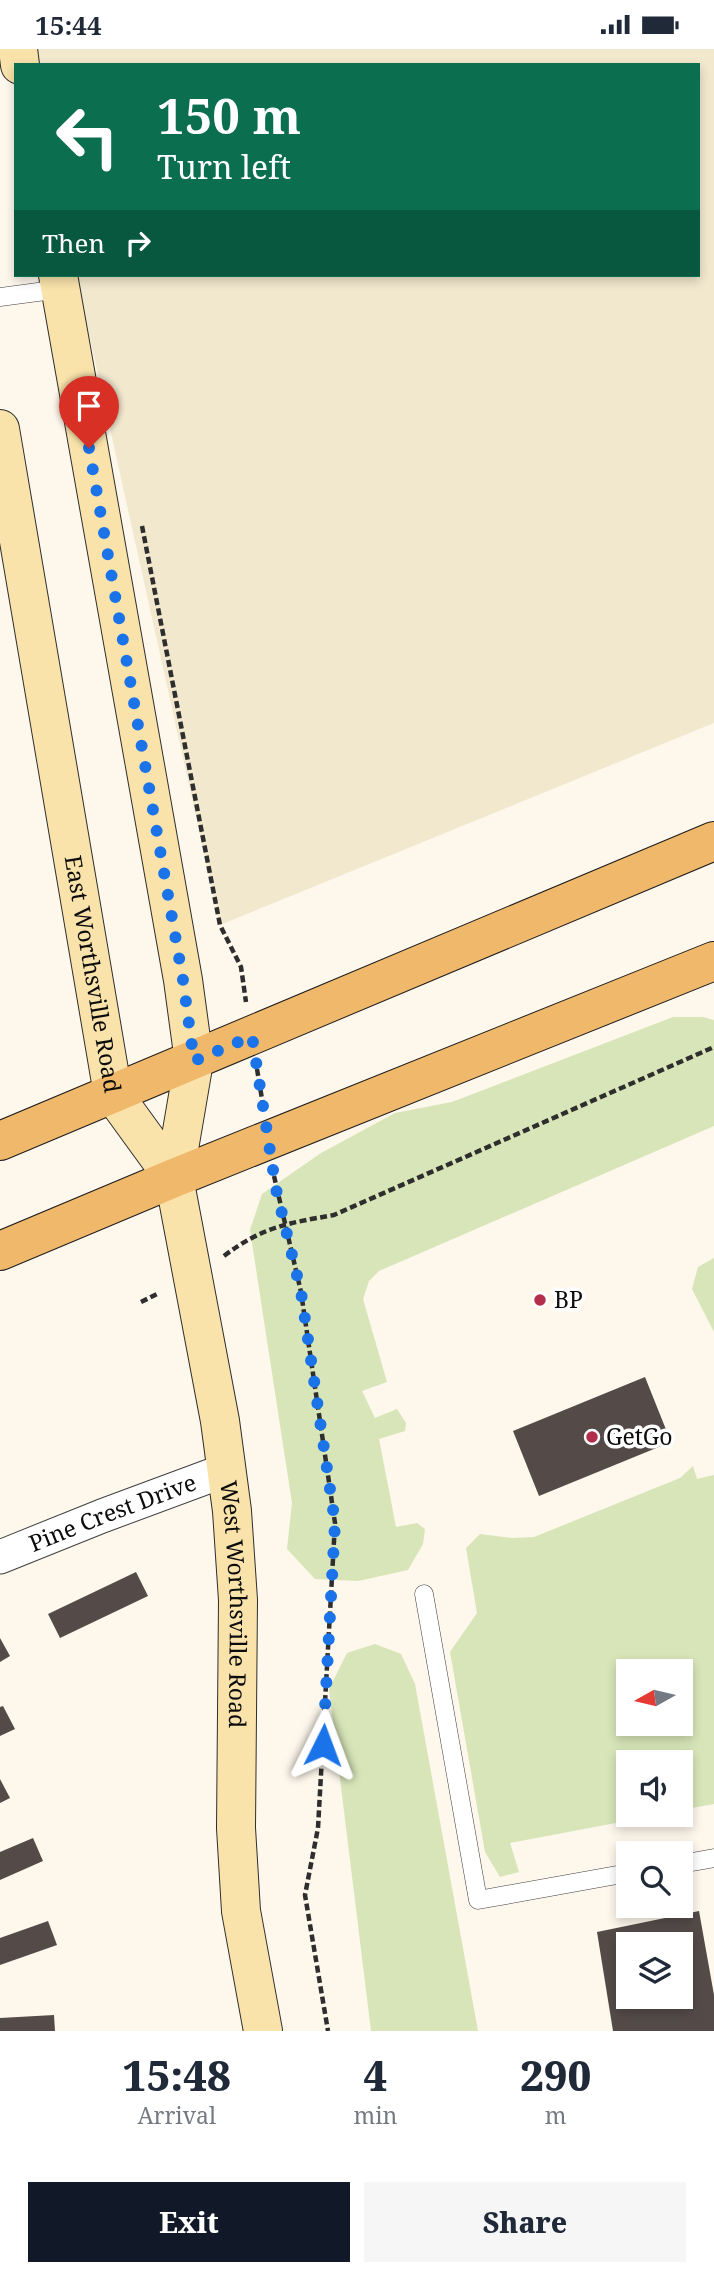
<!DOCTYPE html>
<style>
body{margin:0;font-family:"Noto Serif",serif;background:#f6f6f7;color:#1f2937;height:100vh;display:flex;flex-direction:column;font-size:26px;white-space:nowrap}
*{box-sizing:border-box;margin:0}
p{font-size:23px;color:#747a83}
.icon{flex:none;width:38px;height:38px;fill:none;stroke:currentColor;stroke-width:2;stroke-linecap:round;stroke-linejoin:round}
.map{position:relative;height:1982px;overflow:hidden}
.panel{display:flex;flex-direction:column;background:#fff;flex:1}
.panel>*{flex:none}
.banner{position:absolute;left:14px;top:14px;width:686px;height:214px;border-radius:0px;box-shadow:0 4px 10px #0003;background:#0b6e4f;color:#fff;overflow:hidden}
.needle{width:46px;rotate:262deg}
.fabs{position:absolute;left:616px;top:1610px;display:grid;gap:14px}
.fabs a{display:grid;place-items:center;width:77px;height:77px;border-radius:0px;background:#fff;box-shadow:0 4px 10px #0003;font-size:35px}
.pin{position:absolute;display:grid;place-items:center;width:60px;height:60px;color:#fff;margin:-72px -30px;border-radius:50% 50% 50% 0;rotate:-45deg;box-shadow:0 0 7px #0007}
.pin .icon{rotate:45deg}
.me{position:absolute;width:77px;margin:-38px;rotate:3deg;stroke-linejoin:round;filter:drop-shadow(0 0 5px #0008)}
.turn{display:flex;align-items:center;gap:24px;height:147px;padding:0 28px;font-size:32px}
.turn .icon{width:91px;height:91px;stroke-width:2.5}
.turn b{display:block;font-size:49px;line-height:60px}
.then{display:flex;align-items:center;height:66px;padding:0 28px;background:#0003;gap:14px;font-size:26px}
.eta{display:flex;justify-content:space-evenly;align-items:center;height:119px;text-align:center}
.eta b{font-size:42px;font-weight:800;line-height:49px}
.cta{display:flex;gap:14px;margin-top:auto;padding:14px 28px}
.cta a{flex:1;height:80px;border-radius:0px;background:#111827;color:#fff;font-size:28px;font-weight:800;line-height:80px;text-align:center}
.cta a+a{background:#f6f6f7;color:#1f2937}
.status{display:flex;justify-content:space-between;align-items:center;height:49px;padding:0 35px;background:#fff;direction:ltr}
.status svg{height:19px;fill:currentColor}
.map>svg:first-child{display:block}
.farmland{fill:#f2e8ce}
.green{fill:#d7e5b8;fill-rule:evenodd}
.building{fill:#544b49;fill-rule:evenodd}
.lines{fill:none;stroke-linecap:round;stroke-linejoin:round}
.service-casing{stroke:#3f3f3f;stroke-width:19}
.minor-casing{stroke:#3f3f3f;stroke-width:35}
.secondary-casing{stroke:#2e2e2e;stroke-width:40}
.primary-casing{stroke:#1d1d1d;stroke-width:40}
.path{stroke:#2e2e2e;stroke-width:4.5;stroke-dasharray:7 3.5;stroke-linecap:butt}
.service{stroke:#fff;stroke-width:18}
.minor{stroke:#fff;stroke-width:33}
.secondary{stroke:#f9e3ab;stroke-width:38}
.primary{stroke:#efb86a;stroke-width:38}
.route{stroke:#1a73e8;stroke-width:12;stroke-dasharray:0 21.6}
.poi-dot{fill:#b22e4a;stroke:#fff;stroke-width:2.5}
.labels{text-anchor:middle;stroke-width:7;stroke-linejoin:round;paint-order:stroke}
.street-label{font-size:23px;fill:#0c0c0c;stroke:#fff}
.poi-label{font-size:23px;fill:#0c0c0c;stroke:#fff;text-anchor:start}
</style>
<div class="status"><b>15:44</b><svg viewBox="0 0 49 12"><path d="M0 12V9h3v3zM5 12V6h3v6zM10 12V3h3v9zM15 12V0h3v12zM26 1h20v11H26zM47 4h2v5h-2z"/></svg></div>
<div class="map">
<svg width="714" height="1982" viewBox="0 0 714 1982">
<rect width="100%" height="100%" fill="#fef7ec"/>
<path class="farmland" d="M 26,0 L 714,0 L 714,674 L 220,876 L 76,226 L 698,226 L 698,16 L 30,16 Z"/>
<g class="green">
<path d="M 673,968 L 703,968 L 714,971 L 714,1077 L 379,1222 L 369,1232 L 363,1250 L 387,1333 L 362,1342 L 375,1369 L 397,1360 L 406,1374 L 405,1382 L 379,1390 L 396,1478 L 417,1474 L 425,1480 L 423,1495 L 408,1521 L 358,1532 L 315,1530 L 287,1500 L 292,1454 L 250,1181 L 262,1145 L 321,1104 L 395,1064 L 452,1053 Z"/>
<path d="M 714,1209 L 714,1283 L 692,1240 L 698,1218 Z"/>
<path d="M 693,1417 L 697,1430 L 714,1426 L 714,1755 L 681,1761 L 681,1713 L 628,1713 L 628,1766 L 658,1766 L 510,1794 L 519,1823 L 500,1828 L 485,1803 L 450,1603 L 477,1564 L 466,1499 L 480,1485 L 513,1489 L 534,1488 L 680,1429 ZM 628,1622 L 681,1622 L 681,1675 L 628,1675 Z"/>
<path d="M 375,1595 L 401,1605 L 415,1635 L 478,1982 L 371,1982 L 329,1640 L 347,1604 Z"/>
</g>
<g class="building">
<path d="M 645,1328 L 671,1393 L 539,1447 L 513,1382 Z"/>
<path d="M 136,1523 L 148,1547 L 60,1589 L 48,1565 Z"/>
<path d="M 0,1589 L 10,1607 L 0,1613 Z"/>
<path d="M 3,1657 L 15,1680 L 0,1687 L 0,1658 Z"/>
<path d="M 0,1730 L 10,1749 L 0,1754 Z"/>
<path d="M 33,1789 L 43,1812 L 0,1831 L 0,1803 Z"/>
<path d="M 699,1862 L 714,1946 L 714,1982 L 613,1982 L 597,1883 ZM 628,1895 L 681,1895 L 681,1948 L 628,1948 Z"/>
<path d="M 48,1872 L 57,1896 L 0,1916 L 0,1889 Z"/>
<path d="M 54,1966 L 55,1982 L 0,1982 L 0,1969 Z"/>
</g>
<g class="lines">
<g class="service-casing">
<g id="service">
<path d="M 0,248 L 60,240"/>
<path d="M 424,1545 L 478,1851 L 628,1824"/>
<path d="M 681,1815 L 714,1809"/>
</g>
</g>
<g class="minor-casing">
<g id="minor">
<path id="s1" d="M 0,1508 L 102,1467 L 226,1421"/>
</g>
</g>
<g class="secondary-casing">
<g id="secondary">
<path d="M 18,0 L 20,16"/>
<path id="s2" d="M 58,226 L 183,931 L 194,1012 L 174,1129 L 220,1372 L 232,1462 L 238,1551 L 236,1779 L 241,1862 L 263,1982"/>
<path id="s3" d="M 0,380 L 113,1045 L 174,1129"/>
</g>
</g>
<g class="primary-casing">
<g id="primary">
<path d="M 0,1092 L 714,792"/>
<path d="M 0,1202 L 174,1129 L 714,912"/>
</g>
</g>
<g class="path">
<path d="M 142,477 L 220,876 L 241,918 L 246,953"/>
<path d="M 257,1020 L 263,1056"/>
<path d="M 274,1127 L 301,1243 L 335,1474 L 318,1779 L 305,1846 L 328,1982"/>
<path d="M 224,1207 C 262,1178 288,1174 334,1166 L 714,998"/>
<path d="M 141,1253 L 159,1244"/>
</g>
<use href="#service" class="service"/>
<use href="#minor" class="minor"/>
<use href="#secondary" class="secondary"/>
<use href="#primary" class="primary"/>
</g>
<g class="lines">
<path class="route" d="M 89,399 L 183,931 L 194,1012 L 252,987 L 276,1140 L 301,1243 L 335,1474 L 323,1696"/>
</g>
<g class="poi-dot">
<circle cx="540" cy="1251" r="7"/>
<circle cx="592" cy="1388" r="7"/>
</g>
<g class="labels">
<g class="street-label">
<text dy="8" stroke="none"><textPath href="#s3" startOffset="553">East Worthsville Road</textPath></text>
<text dy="8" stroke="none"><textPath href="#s1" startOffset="121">Pine Crest Drive</textPath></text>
<text dy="8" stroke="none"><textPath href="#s2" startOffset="1348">West Worthsville Road</textPath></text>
</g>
<g class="poi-label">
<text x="554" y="1259">BP</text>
<text x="606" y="1396">GetGo</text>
</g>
</g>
</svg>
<div class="fabs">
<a><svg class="needle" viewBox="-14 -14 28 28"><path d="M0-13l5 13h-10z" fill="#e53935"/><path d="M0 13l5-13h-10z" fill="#747a83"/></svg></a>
<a><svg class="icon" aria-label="sound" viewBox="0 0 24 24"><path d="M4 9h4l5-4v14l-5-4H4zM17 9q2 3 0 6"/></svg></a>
<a><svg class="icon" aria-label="search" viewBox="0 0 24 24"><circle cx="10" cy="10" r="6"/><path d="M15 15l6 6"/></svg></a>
<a><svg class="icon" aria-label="layers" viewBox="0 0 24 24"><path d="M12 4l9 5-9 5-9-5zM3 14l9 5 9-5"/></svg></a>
</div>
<div class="pin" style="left:89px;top:399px;background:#d93025"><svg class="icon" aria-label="arrive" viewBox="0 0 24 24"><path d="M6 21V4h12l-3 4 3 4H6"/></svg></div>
<svg class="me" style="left:323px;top:1696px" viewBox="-20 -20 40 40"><path d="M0-17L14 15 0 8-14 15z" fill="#1a73e8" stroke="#fff" stroke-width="4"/></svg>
<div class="banner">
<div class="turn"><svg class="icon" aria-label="left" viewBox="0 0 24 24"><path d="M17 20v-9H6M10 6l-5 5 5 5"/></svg><div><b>150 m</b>Turn left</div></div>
<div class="then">Then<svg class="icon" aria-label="right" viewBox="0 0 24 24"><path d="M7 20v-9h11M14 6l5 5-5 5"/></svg></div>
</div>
</div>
<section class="panel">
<div class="eta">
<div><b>15:48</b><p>Arrival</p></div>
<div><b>4</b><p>min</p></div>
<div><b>290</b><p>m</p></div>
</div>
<div class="cta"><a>Exit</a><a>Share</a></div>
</section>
